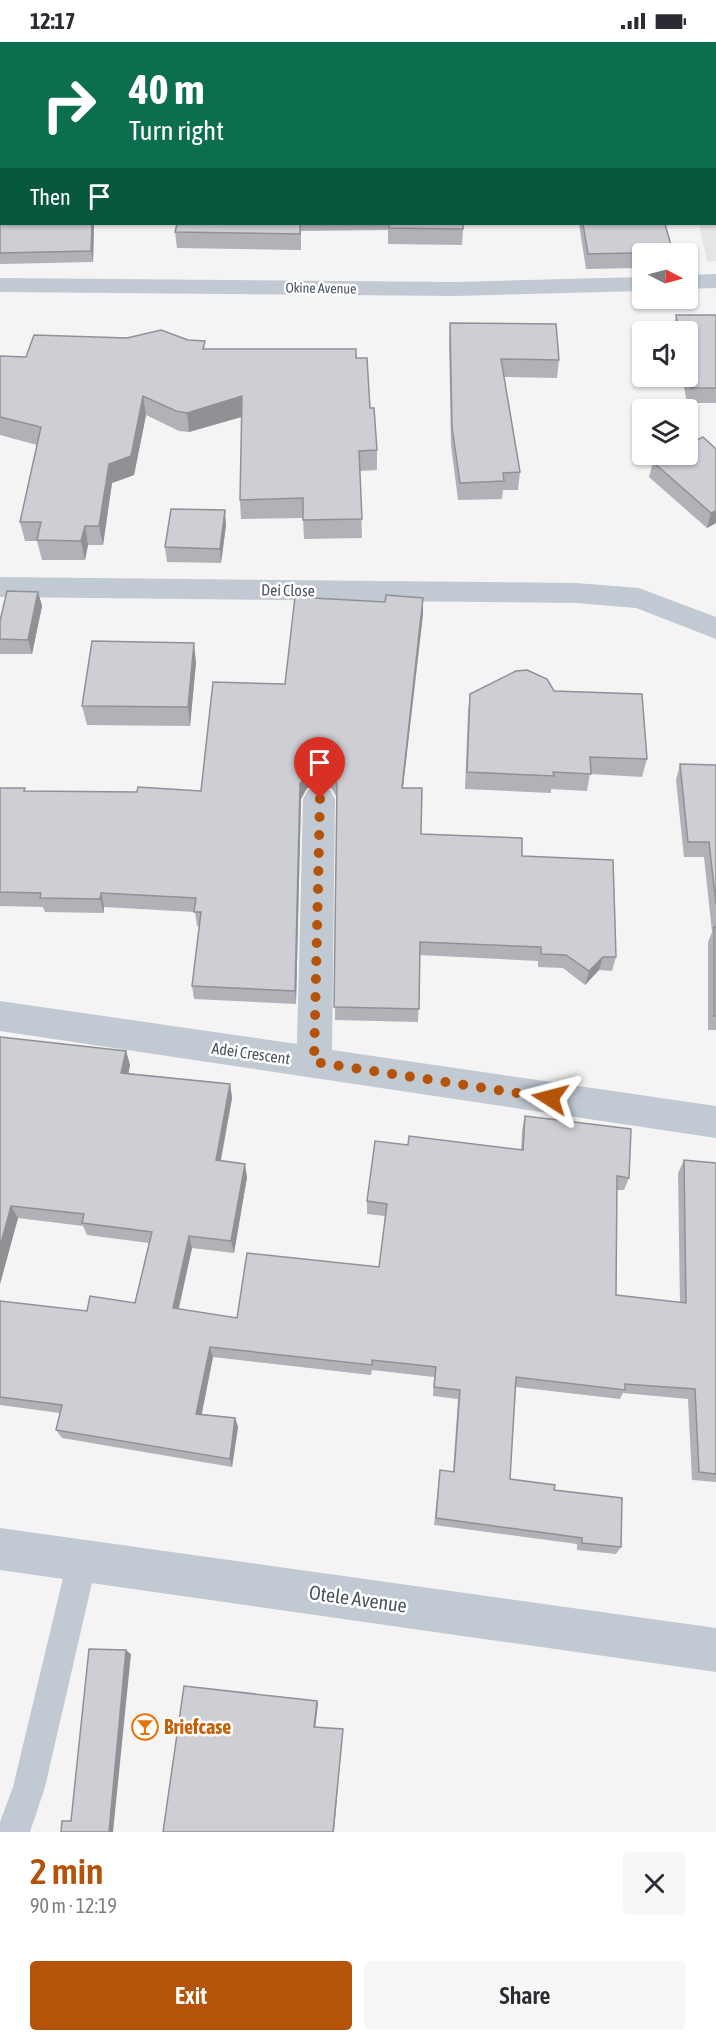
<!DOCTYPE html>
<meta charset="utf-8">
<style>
body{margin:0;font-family:"Asap Condensed",sans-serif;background:#f7f7f7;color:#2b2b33;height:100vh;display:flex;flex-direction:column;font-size:22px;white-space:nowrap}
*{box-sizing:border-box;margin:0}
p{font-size:20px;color:#7c7c81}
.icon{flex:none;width:33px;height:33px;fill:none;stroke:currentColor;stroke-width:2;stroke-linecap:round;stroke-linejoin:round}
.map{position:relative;height:1790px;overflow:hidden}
.sheet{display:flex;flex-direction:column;background:#fff;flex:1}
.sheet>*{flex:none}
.hud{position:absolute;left:0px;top:0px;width:717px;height:183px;box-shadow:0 2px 4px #0004;background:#0b6e4f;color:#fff;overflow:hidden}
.needle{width:39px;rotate:96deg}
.controls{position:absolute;left:632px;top:201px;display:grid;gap:12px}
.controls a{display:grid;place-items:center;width:66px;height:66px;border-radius:6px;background:#fff;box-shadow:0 2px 4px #0004;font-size:30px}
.pin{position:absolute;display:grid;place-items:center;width:51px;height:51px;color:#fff;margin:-62px -26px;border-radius:50% 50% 50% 0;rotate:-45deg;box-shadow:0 0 6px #0007}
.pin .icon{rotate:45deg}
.me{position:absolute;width:66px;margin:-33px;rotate:279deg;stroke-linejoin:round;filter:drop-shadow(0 0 4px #0008)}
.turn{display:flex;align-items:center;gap:21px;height:126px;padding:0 30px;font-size:27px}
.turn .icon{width:78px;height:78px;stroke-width:2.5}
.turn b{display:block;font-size:42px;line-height:51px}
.then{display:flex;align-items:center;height:57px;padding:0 30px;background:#0003;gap:12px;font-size:22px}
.round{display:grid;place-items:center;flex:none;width:63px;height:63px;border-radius:6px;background:#f7f7f7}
.head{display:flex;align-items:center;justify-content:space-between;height:102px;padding:0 30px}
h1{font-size:36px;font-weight:600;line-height:45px;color:#b45309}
.primary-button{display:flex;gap:12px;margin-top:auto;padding:12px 30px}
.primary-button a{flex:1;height:69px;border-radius:6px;background:#b45309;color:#fff;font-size:24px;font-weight:600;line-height:69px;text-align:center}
.primary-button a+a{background:#f7f7f7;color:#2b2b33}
.status{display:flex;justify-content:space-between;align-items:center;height:42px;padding:0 30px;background:#fff;direction:ltr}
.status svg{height:16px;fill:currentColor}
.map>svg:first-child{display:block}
.education{fill:#e6e4e5}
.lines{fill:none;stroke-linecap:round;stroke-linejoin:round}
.service{fill:#c1cad2;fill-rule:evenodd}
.minor{fill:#c1cad2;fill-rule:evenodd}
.wall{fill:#b0b2b7}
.shaded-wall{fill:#909195}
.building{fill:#cdcfd5;stroke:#909195;stroke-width:1.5}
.route{stroke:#b45309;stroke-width:10;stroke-dasharray:0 18}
.labels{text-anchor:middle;stroke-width:5;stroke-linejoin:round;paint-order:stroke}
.far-street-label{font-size:14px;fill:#4a5661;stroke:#fff}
.street-label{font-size:16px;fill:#4a5661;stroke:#fff}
.near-street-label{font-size:20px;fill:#4a5661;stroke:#fff}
.near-food-label{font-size:20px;font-weight:bold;fill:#c56008;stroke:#fff;text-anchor:start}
</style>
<div class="status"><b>12:17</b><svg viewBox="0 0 49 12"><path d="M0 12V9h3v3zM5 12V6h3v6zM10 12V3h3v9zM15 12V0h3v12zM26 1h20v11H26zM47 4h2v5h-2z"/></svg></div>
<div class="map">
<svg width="716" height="1790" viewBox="0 0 716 1790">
<rect width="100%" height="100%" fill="#f5f3f3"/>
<path class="education" d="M 716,29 L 716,219 L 707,220 L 699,182 L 716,182 Z"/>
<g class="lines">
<path class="service" d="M 82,1504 L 93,1508 L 97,1519 L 45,1745 L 30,1790 L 0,1790 L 0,1780 L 13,1745 L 67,1519 L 71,1508 Z"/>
<g class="minor">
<rect x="0" y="34" width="2" height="12"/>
<path d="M 716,232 L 716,246 L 687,247 L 687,233 Z"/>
<path d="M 642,235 L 642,249 L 455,254 L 0,250 L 0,236 L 455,240 Z"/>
<path d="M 0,535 L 576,541 L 639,546 L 716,575 L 716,597 L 636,566 L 576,561 L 0,555 Z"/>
<path d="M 319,745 L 330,748 L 335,757 L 332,1008 L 716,1064 L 716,1096 L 0,989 L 0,959 L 297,1002 L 303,757 L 308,748 Z"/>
<path d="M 0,1486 L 716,1586 L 716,1630 L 0,1528 Z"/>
</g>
</g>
<g class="wall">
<rect x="33" y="0" width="273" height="2"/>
<rect x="0" y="51" width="2" height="55"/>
<path d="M 0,169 L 94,182 L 93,220 L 0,222 Z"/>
<path d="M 177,182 L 463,182 L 463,187 L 462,203 L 388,202 L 388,188 L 301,189 L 301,208 L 177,206 L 175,190 Z"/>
<path d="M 579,182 L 665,182 L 673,212 L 642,212 L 642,226 L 586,227 Z"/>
<path d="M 676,273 L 716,273 L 716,361 L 687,361 L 682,334 L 687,334 L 687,290 L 673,290 Z"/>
<path d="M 450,281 L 559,318 L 557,336 L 504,335 L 520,430 L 518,448 L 503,448 L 502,457 L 458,458 L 451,403 L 449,300 Z"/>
<path d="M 206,307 L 356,316 L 370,366 L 377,408 L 377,428 L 360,429 L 362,496 L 304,497 L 303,476 L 241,477 L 240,458 L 242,375 L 189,390 L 179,389 L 146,373 L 134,433 L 112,441 L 103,503 L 88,503 L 85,518 L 42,518 L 37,499 L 25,499 L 20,480 L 37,403 L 0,393 L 0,314 L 26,315 Z"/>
<path d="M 687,412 L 716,481 L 707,486 L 649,435 L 653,420 Z"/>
<path d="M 226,483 L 221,521 L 167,520 L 165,505 Z"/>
<path d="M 38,550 L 42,564 L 32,612 L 0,612 L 0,579 Z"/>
<path d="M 423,572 L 403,746 L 421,792 L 522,814 L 616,915 L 612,929 L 599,928 L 585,943 L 563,926 L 538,925 L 538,919 L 420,913 L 418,980 L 335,978 L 337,756 L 332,747 L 320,743 L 307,746 L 301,757 L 296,962 L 194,957 L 192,944 L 199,884 L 197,884 L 195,870 L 104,865 L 104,871 L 45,870 L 43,865 L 0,864 L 0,746 L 26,749 L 137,750 L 201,749 L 285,642 Z"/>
<path d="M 196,620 L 190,684 L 87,683 L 82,664 Z"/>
<path d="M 554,649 L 647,717 L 642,735 L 590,732 L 587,749 L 551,747 L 551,751 L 465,747 L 468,670 L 470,652 Z"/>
<path d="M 680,722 L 716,723 L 716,988 L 708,988 L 708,900 L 712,890 L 704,815 L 684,815 L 676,738 Z"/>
<path d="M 0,995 L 126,1009 L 130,1023 L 128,1031 L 230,1042 L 232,1056 L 221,1119 L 247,1135 L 234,1211 L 192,1206 L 179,1267 L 237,1276 L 379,1225 L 385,1174 L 367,1172 L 367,1159 L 408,1103 L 521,1108 L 522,1088 L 525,1074 L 629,1136 L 624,1148 L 617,1148 L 616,1253 L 680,1261 L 678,1131 L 684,1118 L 716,1121 L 716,1440 L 692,1438 L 688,1357 L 623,1351 L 620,1357 L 516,1345 L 510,1437 L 554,1448 L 621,1505 L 616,1512 L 577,1508 L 577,1502 L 434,1483 L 439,1436 L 440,1428 L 453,1430 L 458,1357 L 433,1354 L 434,1335 L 372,1328 L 371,1333 L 213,1315 L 201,1372 L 235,1376 L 238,1385 L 232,1425 L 62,1396 L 56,1388 L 60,1371 L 0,1363 L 0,1259 L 87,1269 L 135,1261 L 149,1201 L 87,1193 L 83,1184 L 18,1176 L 0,1242 Z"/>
</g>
<g class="shaded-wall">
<path d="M 92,182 L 94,182 L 93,220 L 91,209 Z"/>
<path d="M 143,354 L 146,373 L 134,433 L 112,441 L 103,503 L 99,484 L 109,422 Z"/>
<path d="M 242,354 L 244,374 L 189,390 L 187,371 Z"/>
<path d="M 225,468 L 226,483 L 221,521 L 220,507 Z"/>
<path d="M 716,469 L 716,481 L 707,486 L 711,471 Z"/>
<path d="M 85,484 L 88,503 L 85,518 L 81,499 Z"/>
<path d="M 38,550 L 42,564 L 32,612 L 28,598 Z"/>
<path d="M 423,556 L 423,572 L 401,761 L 402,746 Z"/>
<path d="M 194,601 L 196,620 L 190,684 L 188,665 Z"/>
<path d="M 319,728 L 320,743 L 307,746 L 301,757 L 296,962 L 295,949 L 300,742 L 307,731 Z"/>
<path d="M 101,851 L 104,865 L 104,871 L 100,857 Z"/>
<path d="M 603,915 L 599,928 L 585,943 L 589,929 Z"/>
<path d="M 126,1009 L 130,1023 L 126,1045 L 121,1031 Z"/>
<path d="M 230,1042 L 232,1056 L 218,1131 L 216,1118 Z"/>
<path d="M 245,1122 L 247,1135 L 234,1211 L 231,1199 Z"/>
<path d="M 11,1164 L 18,1176 L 0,1242 L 0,1205 Z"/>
<path d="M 189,1194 L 192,1206 L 176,1277 L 173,1266 Z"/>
<path d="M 210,1305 L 213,1315 L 200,1381 L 196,1372 Z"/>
<path d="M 235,1376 L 238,1385 L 232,1425 L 230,1417 Z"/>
<path d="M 126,1608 L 131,1612 L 113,1790 L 109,1790 Z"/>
<path d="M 317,1659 L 318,1662 L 315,1688 L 314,1685 Z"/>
<path d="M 343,1687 L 334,1790 L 333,1790 Z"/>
</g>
<g class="building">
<path d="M 269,0 L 280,0 L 280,2 L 267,2 Z"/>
<rect x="0" y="51" width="2" height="40"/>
<path d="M 0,169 L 2,169 L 2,182 L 92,182 L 91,209 L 0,211 Z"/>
<path d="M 177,182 L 300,182 L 300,192 L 175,190 Z"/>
<path d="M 389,182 L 463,182 L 463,187 L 389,186 Z"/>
<path d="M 583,182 L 665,182 L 673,210 L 588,212 Z"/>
<path d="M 676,273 L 716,273 L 716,346 L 691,346 L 687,328 L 687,290 L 679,290 Z"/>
<path d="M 450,281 L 556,282 L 559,318 L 501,317 L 520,430 L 503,431 L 504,439 L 460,441 L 452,385 Z"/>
<path d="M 161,288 L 188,298 L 205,299 L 203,307 L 356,307 L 356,316 L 367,316 L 370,366 L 374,366 L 377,408 L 359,409 L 362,477 L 303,478 L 303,456 L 240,458 L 242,354 L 187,371 L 176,369 L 143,354 L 131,414 L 109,422 L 99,484 L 85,484 L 81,499 L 37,498 L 41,480 L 20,480 L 41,385 L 0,375 L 0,314 L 26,315 L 34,293 L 127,296 Z"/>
<path d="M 703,395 L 716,407 L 716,469 L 711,471 L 653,420 L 668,412 L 687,412 L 687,403 Z"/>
<path d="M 171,467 L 225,468 L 220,507 L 165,505 Z"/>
<path d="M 7,549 L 38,550 L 28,598 L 0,597 L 0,579 Z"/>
<path d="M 386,553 L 423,556 L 402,746 L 422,746 L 421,792 L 522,796 L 522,814 L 613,818 L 616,915 L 603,915 L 589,929 L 566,913 L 541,912 L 541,905 L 420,900 L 419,967 L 334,965 L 337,742 L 332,732 L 319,728 L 307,731 L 300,742 L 295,949 L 192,944 L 201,870 L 194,870 L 196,856 L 101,851 L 100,857 L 40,856 L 41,851 L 0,850 L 0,746 L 25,746 L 24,749 L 137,750 L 138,745 L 201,749 L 213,640 L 285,642 L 295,555 L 385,560 Z"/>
<path d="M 92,599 L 194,601 L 188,665 L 82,664 Z"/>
<path d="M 527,628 L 547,637 L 554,649 L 642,652 L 647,717 L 590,715 L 591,732 L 553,730 L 554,734 L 467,730 L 470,652 L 516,629 Z"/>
<path d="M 680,722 L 716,723 L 716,862 L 709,800 L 688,800 Z"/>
<path d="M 714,885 L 716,886 L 716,974 L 714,974 Z"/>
<path d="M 0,995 L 126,1009 L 121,1031 L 230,1042 L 216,1118 L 245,1122 L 231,1199 L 189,1194 L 173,1266 L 237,1276 L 247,1211 L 379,1225 L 387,1162 L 367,1159 L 375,1099 L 408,1103 L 409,1094 L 523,1108 L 525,1074 L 631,1087 L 629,1136 L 617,1134 L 616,1253 L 686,1261 L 684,1118 L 716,1121 L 716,1432 L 699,1430 L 695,1347 L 625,1342 L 625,1348 L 516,1335 L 510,1437 L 555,1443 L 554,1448 L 622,1456 L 621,1505 L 582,1501 L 582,1496 L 436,1476 L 440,1428 L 454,1430 L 460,1348 L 434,1345 L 436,1325 L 372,1318 L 372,1323 L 210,1305 L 196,1372 L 235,1376 L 230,1417 L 56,1388 L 62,1363 L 0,1355 L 0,1259 L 87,1269 L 90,1254 L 135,1261 L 152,1190 L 82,1181 L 84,1172 L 11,1164 L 0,1205 Z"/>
<path d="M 89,1607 L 126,1608 L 109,1790 L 61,1790 L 62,1779 L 71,1779 Z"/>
<path d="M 184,1644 L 317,1659 L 314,1685 L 343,1687 L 333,1790 L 163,1790 Z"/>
</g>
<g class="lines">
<path class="route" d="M 320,757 L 314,1020 L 550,1056"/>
</g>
<defs>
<g id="bar-ring" transform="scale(1.35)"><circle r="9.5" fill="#fff" stroke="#e8710a" stroke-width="1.5"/><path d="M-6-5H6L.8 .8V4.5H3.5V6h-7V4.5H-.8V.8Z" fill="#e8710a"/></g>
</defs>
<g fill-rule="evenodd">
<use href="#bar-ring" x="145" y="1685"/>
</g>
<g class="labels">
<g class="far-street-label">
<text transform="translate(321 246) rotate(1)" y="5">Okine Avenue</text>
</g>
<g class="street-label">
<text transform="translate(288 548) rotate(1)" y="6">Dei Close</text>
<text transform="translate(251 1011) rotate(8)" y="6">Adei Crescent</text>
</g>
<g class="near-street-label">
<text transform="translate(358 1557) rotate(8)" y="7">Otele Avenue</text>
</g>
<g class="near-food-label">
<text x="164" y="1692">Briefcase</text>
</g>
</g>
</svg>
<div class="controls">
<a><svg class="needle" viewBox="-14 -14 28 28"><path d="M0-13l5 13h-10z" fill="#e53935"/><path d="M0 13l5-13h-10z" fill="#7c7c81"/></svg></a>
<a><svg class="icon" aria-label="sound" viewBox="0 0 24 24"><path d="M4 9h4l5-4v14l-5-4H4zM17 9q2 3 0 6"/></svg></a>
<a><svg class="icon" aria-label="layers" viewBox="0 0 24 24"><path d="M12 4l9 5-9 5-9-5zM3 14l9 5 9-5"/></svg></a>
</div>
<div class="pin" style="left:320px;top:757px;background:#d93025"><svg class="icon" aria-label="arrive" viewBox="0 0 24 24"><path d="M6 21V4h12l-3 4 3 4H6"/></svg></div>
<svg class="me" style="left:550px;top:1056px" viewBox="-20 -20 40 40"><path d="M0-17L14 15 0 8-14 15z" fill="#b45309" stroke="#fff" stroke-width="4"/></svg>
<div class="hud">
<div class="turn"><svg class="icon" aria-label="right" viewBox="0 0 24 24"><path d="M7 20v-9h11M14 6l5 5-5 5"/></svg><div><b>40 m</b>Turn right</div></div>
<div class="then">Then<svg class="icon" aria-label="arrive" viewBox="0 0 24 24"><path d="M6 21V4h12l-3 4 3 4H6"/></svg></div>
</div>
</div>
<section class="sheet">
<div class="head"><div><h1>2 min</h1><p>90 m · 12:19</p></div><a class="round"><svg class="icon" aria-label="close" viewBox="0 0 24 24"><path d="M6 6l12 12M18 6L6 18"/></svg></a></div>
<div class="primary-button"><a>Exit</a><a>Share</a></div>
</section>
